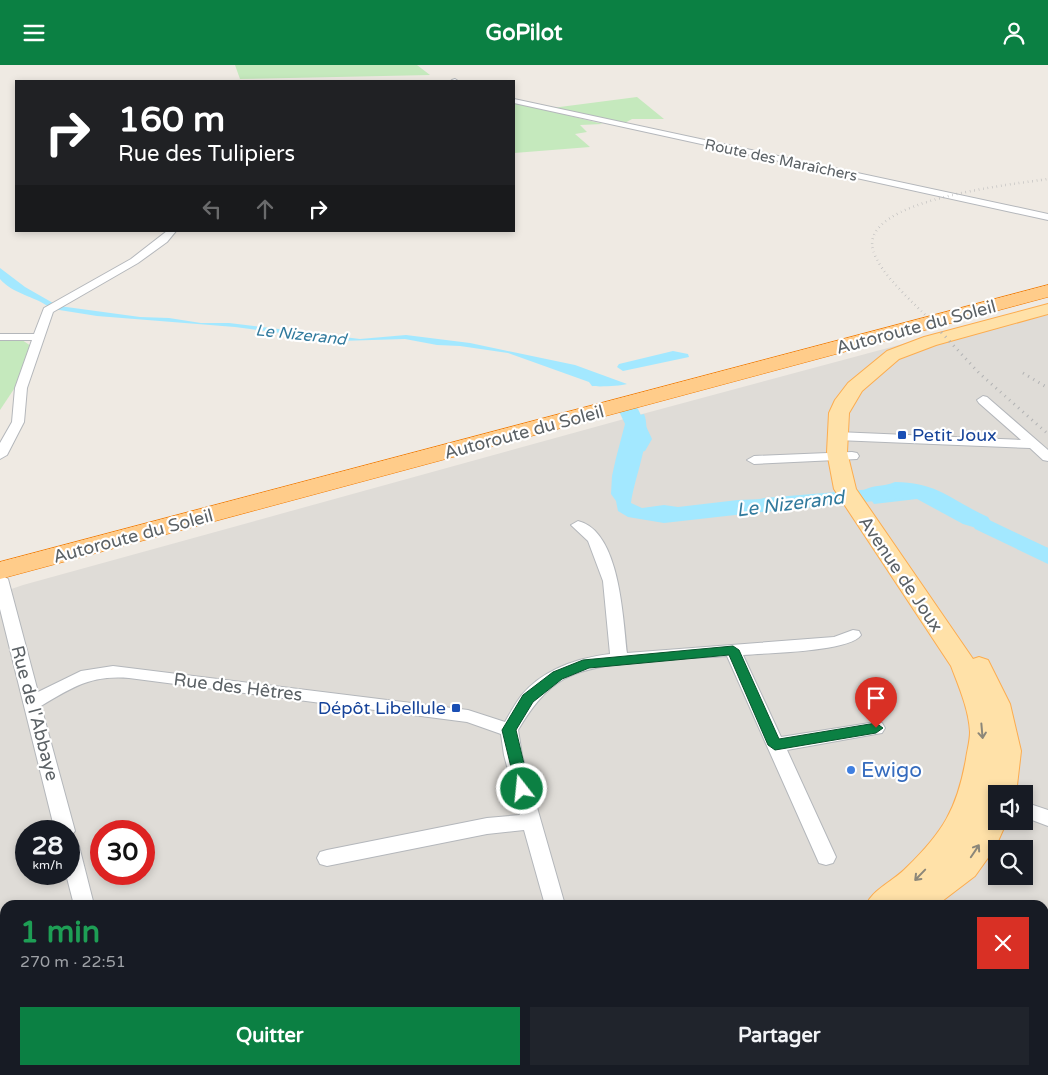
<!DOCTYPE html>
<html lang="fr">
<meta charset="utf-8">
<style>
body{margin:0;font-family:"Varela Round",sans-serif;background:#20242c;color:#f1f3f6;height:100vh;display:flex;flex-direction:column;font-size:19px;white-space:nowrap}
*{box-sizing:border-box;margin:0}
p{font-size:16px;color:#9ea1a6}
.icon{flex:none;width:28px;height:28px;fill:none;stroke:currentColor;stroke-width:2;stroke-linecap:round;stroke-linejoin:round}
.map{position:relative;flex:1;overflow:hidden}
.sheet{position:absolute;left:0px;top:835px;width:1049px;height:175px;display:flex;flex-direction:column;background:#171b24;border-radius:15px 15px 0 0;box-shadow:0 2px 8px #0003}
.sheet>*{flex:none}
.guide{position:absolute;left:15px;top:15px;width:500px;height:152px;border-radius:0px;box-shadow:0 2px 8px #0003;background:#202124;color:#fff;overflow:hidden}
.fabs{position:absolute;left:988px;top:720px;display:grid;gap:10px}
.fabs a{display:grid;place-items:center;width:45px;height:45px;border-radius:0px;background:#171b24;box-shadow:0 2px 8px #0003;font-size:25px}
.speed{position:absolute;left:15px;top:755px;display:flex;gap:10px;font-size:25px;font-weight:700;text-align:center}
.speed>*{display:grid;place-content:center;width:65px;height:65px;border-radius:50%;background:#171b24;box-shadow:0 2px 8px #0003;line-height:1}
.speed small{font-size:12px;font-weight:400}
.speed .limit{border:8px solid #d22;background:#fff;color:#111}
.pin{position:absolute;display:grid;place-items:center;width:42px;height:42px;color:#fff;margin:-51px -21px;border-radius:50% 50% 50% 0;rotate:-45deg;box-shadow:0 0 5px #0007}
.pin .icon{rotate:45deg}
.me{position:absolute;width:55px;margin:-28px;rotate:344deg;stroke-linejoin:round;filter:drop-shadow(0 0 4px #0008)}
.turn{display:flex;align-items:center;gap:18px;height:105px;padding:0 20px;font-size:22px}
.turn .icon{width:65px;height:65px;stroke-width:2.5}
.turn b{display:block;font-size:35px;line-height:42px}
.lanes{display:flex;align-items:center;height:48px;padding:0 20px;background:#0003;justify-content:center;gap:25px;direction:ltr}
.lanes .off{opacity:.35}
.round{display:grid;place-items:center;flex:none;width:52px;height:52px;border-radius:0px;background:#20242c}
.headline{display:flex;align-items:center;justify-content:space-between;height:85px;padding:0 20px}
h1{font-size:30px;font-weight:700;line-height:38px;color:#1e9e55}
.cta{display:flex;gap:10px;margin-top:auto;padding:10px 20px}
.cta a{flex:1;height:58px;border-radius:0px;background:#0b8043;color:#fff;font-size:20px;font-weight:700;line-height:58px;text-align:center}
.cta a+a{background:#20242c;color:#f1f3f6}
header{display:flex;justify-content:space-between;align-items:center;height:65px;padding:0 20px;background:#0b8043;color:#fff;font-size:22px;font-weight:700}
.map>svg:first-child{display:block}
.industrial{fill:#dfdcd7;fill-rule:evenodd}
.green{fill:#c5e9bd}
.water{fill:#a3e8ff}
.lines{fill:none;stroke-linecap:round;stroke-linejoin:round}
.river{fill:#a3e8ff;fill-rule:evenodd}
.street-casing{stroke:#b4b7bb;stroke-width:2}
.primary-casing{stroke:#fcac4f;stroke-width:2}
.highway-casing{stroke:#f27a00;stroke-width:1}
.street{fill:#fff;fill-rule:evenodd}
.primary{fill:#ffe1a8;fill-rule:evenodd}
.highway{fill:#ffcc8a;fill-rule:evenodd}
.rail-far1{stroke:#b2b3b4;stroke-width:2.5;stroke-dasharray:0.5 4;stroke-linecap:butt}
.rail{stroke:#b2b3b4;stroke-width:3;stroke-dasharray:1 5;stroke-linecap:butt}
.oneway{stroke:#8c8779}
.route{fill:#0b8043;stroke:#07532c}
.transit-dot{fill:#1a4fb4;stroke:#fff;stroke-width:2}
.shop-dot{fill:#3f7fe0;stroke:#fff;stroke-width:2}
.labels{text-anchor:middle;stroke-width:4.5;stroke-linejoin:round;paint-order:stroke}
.far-street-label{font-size:15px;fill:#5b6165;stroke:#fff}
.far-water-label{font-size:16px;font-style:italic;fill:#317a9d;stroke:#fff}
.street-label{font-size:18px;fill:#5b6165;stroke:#fff}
.transit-label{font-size:18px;fill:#164399;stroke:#fff;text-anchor:start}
.water-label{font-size:19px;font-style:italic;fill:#317a9d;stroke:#fff}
.near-shop-label{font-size:21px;fill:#366cbe;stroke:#fff;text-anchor:start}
</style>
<header><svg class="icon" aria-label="menu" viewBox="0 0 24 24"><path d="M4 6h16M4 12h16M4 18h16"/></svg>GoPilot<svg class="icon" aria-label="person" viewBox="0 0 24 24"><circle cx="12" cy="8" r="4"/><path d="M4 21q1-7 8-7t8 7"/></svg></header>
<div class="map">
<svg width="1048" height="1010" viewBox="0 0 1048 1010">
<rect width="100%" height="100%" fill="#efeae3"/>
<path class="industrial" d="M 1048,240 L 1048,1010 L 0,1010 L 0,528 L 23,520 L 635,351 ZM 996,729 L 1024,729 L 1024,756 L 996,756 ZM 26,766 L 69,766 L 69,809 L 26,809 ZM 101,766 L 144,766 L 144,809 L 101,809 ZM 996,784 L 1024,784 L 1024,811 L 996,811 ZM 5,840 L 1044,840 L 1044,1005 L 5,1005 Z"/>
<g class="green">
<path d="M 235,0 L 417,0 L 430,10 L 240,14 Z"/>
<path d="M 637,32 L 664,54 L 632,54 L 621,60 L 552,43 Z"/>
<path d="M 514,37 L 603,59 L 580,60 L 587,67 L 575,69 L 590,82 L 514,88 Z"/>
<path d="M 0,275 L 22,275 L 31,281 L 14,324 L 0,345 Z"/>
</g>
<g class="water">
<path d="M 0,203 L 25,222 L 53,238 L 49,242 C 34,231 13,229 0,214 Z"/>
<path d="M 59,241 L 140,252 L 169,253 L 201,258 L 229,258 L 360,274 L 406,270 L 470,278 L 575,300 L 627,319 C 620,321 599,322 592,321 L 589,317 L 508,288 L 460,281 L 437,280 L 405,274 L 339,276 L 235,262 L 97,251 L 53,244 Z"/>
<path d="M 673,286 L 688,289 L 689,292 L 623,306 L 617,302 L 619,299 Z"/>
<path d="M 644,349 C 653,370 634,413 631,438 L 642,443 L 664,440 L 678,442 L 738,435 L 792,433 L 797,443 L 664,458 L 628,452 L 618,446 L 616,436 L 611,429 L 612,411 L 616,393 L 625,359 L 632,352 Z"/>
<path d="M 895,417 C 938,417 952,436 988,452 L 991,457 L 1048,483 L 1048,493 L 1016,475 L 963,459 L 917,434 L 874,439 L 864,425 C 875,419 884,422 895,417 Z"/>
</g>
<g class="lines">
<g class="river">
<path d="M 628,338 L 635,340 L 638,344 L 652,374 L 645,386 L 638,388 L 631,386 L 628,382 L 632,374 L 618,344 L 621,340 Z"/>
<path d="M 897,422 L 905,423 L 908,428 L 905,433 L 764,447 L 756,445 L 753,440 L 756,435 L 764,433 Z"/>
<path d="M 983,452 L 1048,483 L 1048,499 L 975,464 L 972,459 L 975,454 Z"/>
</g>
<g class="street-casing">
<g id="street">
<path d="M 455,14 L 458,16 L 451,16 L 452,15 Z"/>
<path d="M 514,34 L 1048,149 L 1048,155 L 514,38 Z"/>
<path d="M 167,166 L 176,166 L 167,177 L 138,198 L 53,247 L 27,323 L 24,357 L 7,390 L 0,394 L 0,378 L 12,357 L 15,323 L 32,275 L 0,275 L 0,269 L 34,269 L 44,243 L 131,194 Z"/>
<path d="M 983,331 L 987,332 L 1048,385 L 1048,396 L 1043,395 L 1030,383 L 837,375 L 831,371 L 837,367 L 1021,375 L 979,338 L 977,335 Z"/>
<path d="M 852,387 L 857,388 L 859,391 L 857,394 L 754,399 L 747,395 L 754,391 Z"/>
<path d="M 578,456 C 620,466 623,553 627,588 L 834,572 L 853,565 L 859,566 L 861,570 C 850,587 765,588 743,590 L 781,672 L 876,657 L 882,658 L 885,663 L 882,668 L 876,669 L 787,685 L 836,792 L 833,798 L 826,800 L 819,798 L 727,591 C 684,594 599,594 564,614 C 543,626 530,645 518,665 L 522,690 L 565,840 L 545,840 L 524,765 L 487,769 L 327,801 L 320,799 L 317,793 L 320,787 L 327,785 L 487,753 L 520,750 L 504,690 L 501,669 L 467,657 L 129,613 C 91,610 73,622 41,641 L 75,766 L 69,773 L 69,766 L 55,766 L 0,544 L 0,509 L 8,514 L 38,627 L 81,606 L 113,601 L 468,645 L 505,657 C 510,648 515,639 521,631 C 543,604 578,593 610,589 L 603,516 L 588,476 L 571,460 Z"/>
<path d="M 1024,737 L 1048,745 L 1048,761 L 1024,752 Z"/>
<path d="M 69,773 L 76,775 L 79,781 L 94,840 L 74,840 L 66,809 L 69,809 Z"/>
<path d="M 113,1005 L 137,1005 L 138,1010 L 114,1010 Z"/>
</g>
</g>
<g class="primary-casing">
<g id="primary">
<path d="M 1048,239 L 1048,249 L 936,280 L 899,294 L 862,326 L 849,348 L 847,387 L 856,424 L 973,594 L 979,592 L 988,595 L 1010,639 L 1021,686 L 1016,729 L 996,729 L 996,756 L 1007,756 L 995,783 L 975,811 L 937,840 L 866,840 C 874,823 894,816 907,802 C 943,767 957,744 966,694 C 967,686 970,676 970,667 C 969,645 959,622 951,601 L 834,424 L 827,387 L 829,348 L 835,335 L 848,318 L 887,286 L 924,272 Z"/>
<path d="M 268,1005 L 323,1005 L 321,1010 L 266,1010 Z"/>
<path d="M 346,1005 L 402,1005 L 400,1010 L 344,1010 Z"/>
</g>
</g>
<g class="highway-casing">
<path id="highway" d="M 1048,220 L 1048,232 L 0,514 L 0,497 Z"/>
</g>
<use href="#street" class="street"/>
<use href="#primary" class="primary"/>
<use href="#highway" class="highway"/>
<path class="rail-far1" d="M 931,256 C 914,238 879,208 873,185 C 859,134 1017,119 1048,114"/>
<g class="rail">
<path d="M 929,254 L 979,308 L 1048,369"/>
<path d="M 1023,308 L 1048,323"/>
</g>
</g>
<defs><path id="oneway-shaft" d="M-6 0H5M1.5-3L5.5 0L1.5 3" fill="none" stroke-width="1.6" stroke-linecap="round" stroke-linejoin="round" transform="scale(1.25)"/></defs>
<g class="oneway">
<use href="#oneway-shaft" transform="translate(982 666) rotate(85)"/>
<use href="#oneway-shaft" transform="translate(975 786) rotate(-56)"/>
<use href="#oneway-shaft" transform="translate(920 810) rotate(134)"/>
</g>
<path class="route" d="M 733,581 L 739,585 L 779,674 L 876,658 L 883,663 L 876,668 L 775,685 L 768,680 L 729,590 L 589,603 L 562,614 L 533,637 L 516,665 L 530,724 L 528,727 L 517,727 L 502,665 L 523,630 L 553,607 L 583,595 Z"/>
<g class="transit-dot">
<rect x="897" y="365" width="10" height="10" rx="2.5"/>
<rect x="451" y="638" width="10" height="10" rx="2.5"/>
</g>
<circle class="shop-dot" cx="851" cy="705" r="5"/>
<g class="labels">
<g class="far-street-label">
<text transform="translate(781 95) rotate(12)" y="5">Route des Maraîchers</text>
</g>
<g class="far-water-label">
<text transform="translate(301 269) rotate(6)" y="6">Le Nizerand</text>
</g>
<g class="street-label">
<text transform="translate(916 262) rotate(-15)" y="6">Autoroute du Soleil</text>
<text transform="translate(524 367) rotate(-15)" y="6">Autoroute du Soleil</text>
<text transform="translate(133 471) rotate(-15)" y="6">Autoroute du Soleil</text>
<text transform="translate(901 509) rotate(56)" y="6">Avenue de Joux</text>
<text transform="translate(238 622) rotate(7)" y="6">Rue des Hêtres</text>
<text transform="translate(35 648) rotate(75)" y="6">Rue de l'Abbaye</text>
</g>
<g class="transit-label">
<text x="912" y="376">Petit Joux</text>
<text x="446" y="649" text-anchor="end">Dépôt Libellule</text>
</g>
<g class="water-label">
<text transform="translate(790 438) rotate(-7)" y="7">Le Nizerand</text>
</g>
<g class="near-shop-label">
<text x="861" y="712">Ewigo</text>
</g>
</g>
</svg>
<div class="fabs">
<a><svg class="icon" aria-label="sound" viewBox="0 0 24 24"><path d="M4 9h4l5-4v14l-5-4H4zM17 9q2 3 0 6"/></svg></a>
<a><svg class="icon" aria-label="search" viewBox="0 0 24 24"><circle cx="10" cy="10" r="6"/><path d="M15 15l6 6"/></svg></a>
</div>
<div class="speed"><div>28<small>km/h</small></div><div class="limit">30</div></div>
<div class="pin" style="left:876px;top:663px;background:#d93025"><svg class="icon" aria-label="arrive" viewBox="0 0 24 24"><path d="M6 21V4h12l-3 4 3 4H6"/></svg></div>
<svg class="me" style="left:522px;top:724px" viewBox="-20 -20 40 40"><circle r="17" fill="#0b8043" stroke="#fff" stroke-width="3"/><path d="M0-11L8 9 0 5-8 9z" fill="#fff"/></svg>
<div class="guide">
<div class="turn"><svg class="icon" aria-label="right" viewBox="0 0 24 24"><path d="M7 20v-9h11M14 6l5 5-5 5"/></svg><div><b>160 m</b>Rue des Tulipiers</div></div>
<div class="lanes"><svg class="icon off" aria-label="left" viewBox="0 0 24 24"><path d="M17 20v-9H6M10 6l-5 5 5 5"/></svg><svg class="icon off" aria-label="ahead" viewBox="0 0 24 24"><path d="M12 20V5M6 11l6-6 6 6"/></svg><svg class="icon" aria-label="right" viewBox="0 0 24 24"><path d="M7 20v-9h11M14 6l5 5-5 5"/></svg></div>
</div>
<section class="sheet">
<div class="headline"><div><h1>1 min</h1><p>270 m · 22:51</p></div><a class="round" style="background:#d93025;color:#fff"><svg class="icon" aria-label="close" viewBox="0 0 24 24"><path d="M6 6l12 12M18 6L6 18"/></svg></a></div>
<div class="cta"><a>Quitter</a><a>Partager</a></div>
</section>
</div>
